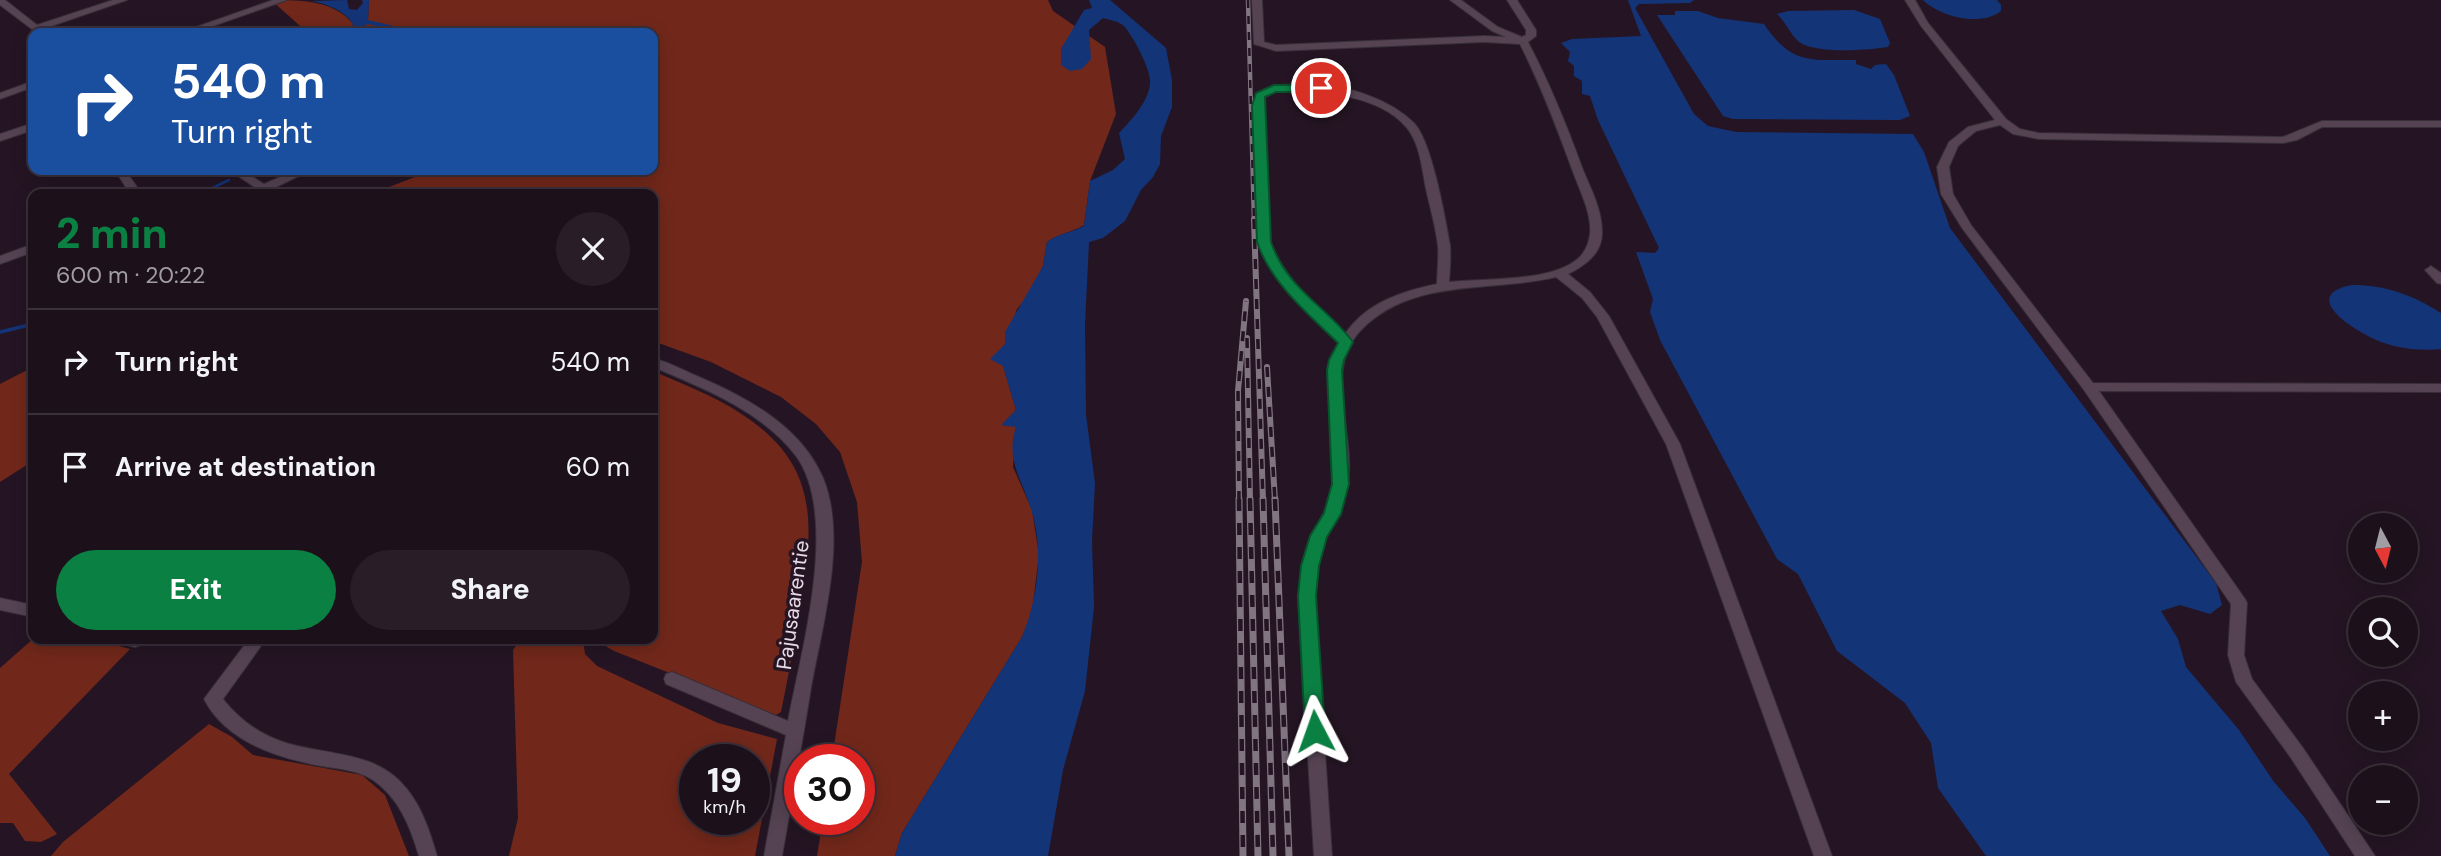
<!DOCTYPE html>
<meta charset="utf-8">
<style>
body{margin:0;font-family:"DM Sans",sans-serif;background:#291e28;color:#f1f3f6;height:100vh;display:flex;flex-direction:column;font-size:26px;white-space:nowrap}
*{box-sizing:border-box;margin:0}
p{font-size:23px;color:#a09da3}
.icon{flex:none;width:38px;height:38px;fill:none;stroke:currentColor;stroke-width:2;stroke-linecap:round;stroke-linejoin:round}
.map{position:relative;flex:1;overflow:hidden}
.drawer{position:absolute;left:28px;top:189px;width:630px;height:455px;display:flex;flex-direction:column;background:#1c101b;border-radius:14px;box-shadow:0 4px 18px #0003,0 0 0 2px #3a303a}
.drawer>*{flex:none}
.top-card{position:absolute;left:28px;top:28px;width:630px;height:147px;border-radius:14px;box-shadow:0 4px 18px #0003,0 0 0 2px #3a303a;background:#1a4fa0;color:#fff;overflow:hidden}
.needle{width:46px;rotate:173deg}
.tools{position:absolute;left:2348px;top:513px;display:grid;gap:14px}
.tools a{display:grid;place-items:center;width:70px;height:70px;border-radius:50%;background:#1c101b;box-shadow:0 4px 18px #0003,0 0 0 2px #3a303a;font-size:35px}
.speed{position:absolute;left:679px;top:744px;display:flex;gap:14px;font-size:35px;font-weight:700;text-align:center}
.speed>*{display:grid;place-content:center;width:91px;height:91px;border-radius:50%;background:#1c101b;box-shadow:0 4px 18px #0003,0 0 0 2px #3a303a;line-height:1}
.speed small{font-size:18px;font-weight:400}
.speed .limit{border:10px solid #d22;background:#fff;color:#111}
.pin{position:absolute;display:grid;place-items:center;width:60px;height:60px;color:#fff;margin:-30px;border:4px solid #fff;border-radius:50%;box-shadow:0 2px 7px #0007}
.me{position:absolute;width:77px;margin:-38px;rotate:356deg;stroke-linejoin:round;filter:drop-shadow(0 0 5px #0008)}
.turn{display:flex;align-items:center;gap:24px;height:147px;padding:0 28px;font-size:32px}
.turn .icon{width:91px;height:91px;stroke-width:2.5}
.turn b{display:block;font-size:49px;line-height:60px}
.round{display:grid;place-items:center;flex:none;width:74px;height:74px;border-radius:37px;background:#291e28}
.summary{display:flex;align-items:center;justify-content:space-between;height:119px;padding:0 28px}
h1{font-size:42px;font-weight:800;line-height:52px;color:#0b8043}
.primary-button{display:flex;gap:14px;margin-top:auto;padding:14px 28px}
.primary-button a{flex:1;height:80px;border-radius:42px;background:#0b8043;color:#fff;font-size:28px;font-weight:800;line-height:80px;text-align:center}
.primary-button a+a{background:#291e28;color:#f1f3f6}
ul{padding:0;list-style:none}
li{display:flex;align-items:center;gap:21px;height:105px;padding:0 28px;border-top:2px solid #3a303a}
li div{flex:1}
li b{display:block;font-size:26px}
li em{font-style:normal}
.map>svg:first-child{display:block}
.green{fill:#71281a;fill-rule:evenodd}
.water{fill:#143478}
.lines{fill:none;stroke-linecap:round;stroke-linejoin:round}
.stream-far1{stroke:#143478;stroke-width:2.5}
.stream{stroke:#143478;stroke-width:3.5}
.minor-casing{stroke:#382e38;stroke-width:2}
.minor{fill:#554354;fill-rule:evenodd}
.rail-far2-casing{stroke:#827582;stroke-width:4.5}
.rail-far1-casing{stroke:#827582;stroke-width:6}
.rail-casing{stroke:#827582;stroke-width:7}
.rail-far2{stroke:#251524;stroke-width:2.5;stroke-dasharray:8;stroke-linecap:butt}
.rail-far1{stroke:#251524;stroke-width:3.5;stroke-dasharray:10;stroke-linecap:butt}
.rail{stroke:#251524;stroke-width:4.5;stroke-dasharray:12;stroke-linecap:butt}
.route{fill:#0b8043;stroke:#07532c;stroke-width:2}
.labels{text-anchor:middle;stroke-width:7;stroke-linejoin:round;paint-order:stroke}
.street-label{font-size:21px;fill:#e5dae5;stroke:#251524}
</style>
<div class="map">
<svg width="2441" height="856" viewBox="0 0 2441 856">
<rect width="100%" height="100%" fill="#251524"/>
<g class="green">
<path d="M 271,0 C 300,0 334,0 353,24 L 352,28 L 368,20 L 369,0 L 1048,0 L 1053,11 L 1105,47 L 1116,114 L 1090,181 L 1084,225 C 1071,233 1059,233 1047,242 L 1043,266 L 1028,296 L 1017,309 L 1005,344 L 999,352 L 1016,410 L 1002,425 L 1016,426 L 1013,467 L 1032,510 L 1039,555 L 1032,612 L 1022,637 L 902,833 L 895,856 L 817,856 L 823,819 L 859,819 L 859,760 L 832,759 L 862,562 L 857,502 L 840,452 L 816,424 L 781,397 L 711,362 L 653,341 L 653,194 L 371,194 L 433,170 L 653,170 L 653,33 L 308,33 Z"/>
<path d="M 33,367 L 33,461 L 0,482 L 0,384 Z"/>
<path d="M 653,371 C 682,384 713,395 740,413 C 813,460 815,513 803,591 C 797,632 789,672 781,712 L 776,715 L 614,651 L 604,645 L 602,639 L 653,639 Z"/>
<path d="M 33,639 L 93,639 L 130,649 L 9,774 L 57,834 L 41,842 L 25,841 L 13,823 L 0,823 L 0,668 Z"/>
<path d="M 521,639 L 583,639 L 585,654 L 597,666 L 718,723 L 777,739 L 755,856 L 509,856 L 518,818 L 513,650 ZM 695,760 L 754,760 L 754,819 L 695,819 Z"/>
<path d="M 209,724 L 232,737 L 253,755 L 362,775 L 385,795 L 409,856 L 51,856 L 63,842 Z"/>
</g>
<g class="water">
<path d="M 347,0 L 349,9 L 357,10 L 363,3 L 362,0 L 369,0 L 368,20 L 424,33 L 407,33 L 368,24 L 356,31 L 351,29 L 353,24 C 344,10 327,4 312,1 Z"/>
<path d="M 1089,0 L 1110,0 L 1166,48 L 1172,80 L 1172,107 L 1161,136 L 1160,164 L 1153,177 L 1141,190 L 1125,221 L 1103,238 L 1089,242 L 1085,325 L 1086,415 L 1095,483 L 1092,541 L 1094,607 L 1085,691 L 1063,770 L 1048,856 L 895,856 L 902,833 L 1022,637 C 1038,598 1044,550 1031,509 C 1022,480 1005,458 1016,427 L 1001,425 L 1016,410 L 1003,366 L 990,359 L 1005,344 L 1005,332 L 1043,266 L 1047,242 C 1059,233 1071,233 1084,226 L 1090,181 L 1113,170 L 1125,159 L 1119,133 C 1131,121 1151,99 1150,81 C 1150,68 1133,36 1124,26 C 1118,21 1110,20 1103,18 L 1089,30 L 1091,59 L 1082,69 L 1070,71 L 1061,65 L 1061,49 L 1084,10 L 1092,8 Z"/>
<path d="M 1628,0 L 1694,0 L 1690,3 L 1639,4 L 1635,8 L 1694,114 L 1708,126 L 1736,132 L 1913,134 L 1924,152 L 1950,228 L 2216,583 L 2222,605 L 2210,614 L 2180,605 L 2161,611 L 2178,639 L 2186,667 L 2239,730 L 2274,782 L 2305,818 L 2330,856 L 1986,856 L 1938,788 L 1931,743 L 1905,703 L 1837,651 L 1798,574 L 1777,559 L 1660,340 L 1650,312 L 1653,299 L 1636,252 L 1655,253 L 1659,248 L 1598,120 L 1590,96 L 1582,94 L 1582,81 L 1574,76 L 1574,66 L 1568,61 L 1570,52 L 1561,43 L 1572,39 L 1641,36 Z"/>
<path d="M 1923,0 L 1997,0 L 2001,5 L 2001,11 C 1981,27 1940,17 1923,0 Z"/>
<path d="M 1854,10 L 1880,19 L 1890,43 L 1888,47 C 1868,50 1812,55 1797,40 C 1789,32 1786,22 1777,14 L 1788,11 Z"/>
<path d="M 1675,11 L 1698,11 L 1718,18 L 1764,24 C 1791,64 1809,60 1853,60 L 1856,60 L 1856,64 L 1871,69 L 1875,65 L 1886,64 L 1894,75 L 1910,116 L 1900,120 L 1733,119 L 1723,116 L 1657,15 L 1675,15 Z"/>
<path d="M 2352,285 C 2385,285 2413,295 2441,313 L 2441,349 C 2420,351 2401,349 2381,342 C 2358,333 2296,296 2352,285 Z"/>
</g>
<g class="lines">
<path class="stream-far1" d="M 202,193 L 229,180"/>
<path class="stream" d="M 0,332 L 33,324"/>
<g class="minor-casing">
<g id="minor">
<path d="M 0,0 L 5,0 L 37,25 L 113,0 L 127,0 L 43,29 L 45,33 L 37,33 L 0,5 Z"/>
<path d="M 273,0 L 287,0 L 193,33 L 179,33 Z"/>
<path d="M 1252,0 L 1262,0 L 1264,42 L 1276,45 L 1484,36 L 1506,37 L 1492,31 L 1450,0 L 1461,0 L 1498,27 L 1522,37 L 1526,35 L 1526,30 L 1507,0 L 1517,0 L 1536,30 L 1536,36 L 1528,42 C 1550,84 1567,126 1583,170 C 1591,189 1602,210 1602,231 C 1603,253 1586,265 1568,274 L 1590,292 L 1609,316 L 1680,444 L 1832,856 L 1814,856 L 1666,444 L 1597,317 L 1582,298 L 1556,277 C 1490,293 1415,277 1362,329 C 1324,367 1352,426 1349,472 C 1347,504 1336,513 1325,541 C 1318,557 1316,575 1314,592 C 1312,619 1318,649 1320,677 C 1324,736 1328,796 1332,856 L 1314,856 L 1298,596 L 1306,549 L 1332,496 L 1335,470 L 1329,394 L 1329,371 L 1339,343 C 1307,313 1275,284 1258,242 L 1253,106 L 1255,96 C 1272,81 1294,85 1316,85 C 1348,85 1391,100 1414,123 C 1432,142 1445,217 1450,245 C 1451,257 1450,270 1449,282 C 1485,278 1546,282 1575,261 C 1584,255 1589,244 1590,234 C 1592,214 1580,191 1573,172 C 1557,128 1541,86 1520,44 L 1484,42 L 1276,51 L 1254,44 ZM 1276,91 C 1317,91 1378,93 1407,128 C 1420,144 1422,169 1426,189 C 1430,208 1436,227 1438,247 C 1439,259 1437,272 1437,284 C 1402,291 1366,303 1345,334 C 1315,307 1286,280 1270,242 L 1263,106 L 1265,97 Z"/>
<path d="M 1905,0 L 1915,0 L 1928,23 L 2006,119 L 2020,129 L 2039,133 L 2283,137 L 2322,121 L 2441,121 L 2441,127 L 2322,127 L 2297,140 L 2283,143 L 2039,139 L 2013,134 L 2000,125 L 1976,131 L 1958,146 L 1949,167 L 1953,194 L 1971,225 L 2093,383 L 2441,384 L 2441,392 L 2099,391 L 2245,599 L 2247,603 L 2244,655 L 2252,679 L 2303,748 L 2375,856 L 2355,856 L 2291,758 L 2236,682 L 2228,655 L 2231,604 L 2084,390 L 1962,228 L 1941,194 L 1937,167 L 1949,142 L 1968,127 L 1995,120 L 1921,26 Z"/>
<path d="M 33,81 L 33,87 L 0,99 L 0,93 Z"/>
<path d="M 33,123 L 33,130 L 0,141 L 0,134 Z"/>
<path d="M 115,170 L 125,170 L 142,194 L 130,194 Z"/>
<path d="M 229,170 L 242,170 L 264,184 L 296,170 L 311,170 L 272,189 L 278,194 L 265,194 Z"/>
<path d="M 33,244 L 33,252 L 0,264 L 0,256 Z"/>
<path d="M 2431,266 L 2441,273 L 2441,284 L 2437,283 L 2425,270 Z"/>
<path d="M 653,358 C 668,362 683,370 697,376 C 746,397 801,426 823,478 C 848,538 822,626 811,688 C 802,744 792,800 782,856 L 764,856 L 786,735 L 666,684 L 664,679 L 666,674 L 672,672 L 788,721 C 801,651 840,517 796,456 C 762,411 703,388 653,367 Z"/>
<path d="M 0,598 L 33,605 L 33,617 L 0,610 Z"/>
<path d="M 121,639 L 143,639 L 143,640 L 141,645 L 135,647 L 123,644 Z"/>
<path d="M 249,639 L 266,639 L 223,699 C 239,719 259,734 283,742 C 326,756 376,750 406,788 C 422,807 430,832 437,856 L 419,856 C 410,826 399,798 373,780 C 358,770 339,769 321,766 C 278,758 226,742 204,699 Z"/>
</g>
</g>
<use href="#minor" class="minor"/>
<g class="rail-far2-casing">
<path id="rail-far2" d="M 1248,0 L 1254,221"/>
</g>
<g class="rail-far1-casing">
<g id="rail-far1">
<path d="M 1254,219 L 1263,501"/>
<path d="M 1247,338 L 1250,501"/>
<path d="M 1267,367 L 1275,501"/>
<path d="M 1239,501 L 1238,391 L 1246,301"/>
</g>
</g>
<g class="rail-casing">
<g id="rail">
<path d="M 1239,499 L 1243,856"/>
<path d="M 1250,499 L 1258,856"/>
<path d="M 1263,499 L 1273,856"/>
<path d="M 1275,499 L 1289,856"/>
</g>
</g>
<use href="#rail-far2" class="rail-far2"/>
<use href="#rail-far1" class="rail-far1"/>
<use href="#rail" class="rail"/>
</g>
<path class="route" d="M 1274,85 L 1321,85 L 1327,88 L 1321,92 L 1276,92 L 1265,97 L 1271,242 C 1287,289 1326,306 1353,342 L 1344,360 L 1342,370 L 1349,484 L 1341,514 L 1327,537 L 1319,566 L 1316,596 L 1325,731 L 1322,737 L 1315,740 L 1308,737 L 1305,731 L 1298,596 L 1301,566 L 1310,536 L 1324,513 L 1332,484 L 1327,370 L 1329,360 L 1338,343 C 1307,313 1271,283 1257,242 L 1252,106 L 1256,93 Z"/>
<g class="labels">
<g class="street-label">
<text transform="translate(793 605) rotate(-82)" y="7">Pajusaarentie</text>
</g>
</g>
</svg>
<div class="tools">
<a><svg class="needle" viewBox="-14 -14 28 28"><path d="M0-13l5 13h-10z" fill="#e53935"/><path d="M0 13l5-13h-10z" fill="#a09da3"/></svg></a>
<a><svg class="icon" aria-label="search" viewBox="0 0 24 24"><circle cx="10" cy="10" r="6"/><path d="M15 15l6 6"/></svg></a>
<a>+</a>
<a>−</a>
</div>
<div class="speed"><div>19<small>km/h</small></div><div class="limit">30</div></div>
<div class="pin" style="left:1321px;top:88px;background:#d93025"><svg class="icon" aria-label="arrive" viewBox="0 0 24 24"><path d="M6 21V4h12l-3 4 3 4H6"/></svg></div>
<svg class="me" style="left:1315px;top:731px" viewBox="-20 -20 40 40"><path d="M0-17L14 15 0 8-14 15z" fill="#0b8043" stroke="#fff" stroke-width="4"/></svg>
<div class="top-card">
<div class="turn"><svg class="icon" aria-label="right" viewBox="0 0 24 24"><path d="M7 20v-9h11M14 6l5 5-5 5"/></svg><div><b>540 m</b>Turn right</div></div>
</div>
<section class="drawer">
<div class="summary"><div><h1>2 min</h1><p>600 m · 20:22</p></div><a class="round"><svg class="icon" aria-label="close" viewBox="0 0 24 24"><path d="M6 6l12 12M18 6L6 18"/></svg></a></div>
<ul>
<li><svg class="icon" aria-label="right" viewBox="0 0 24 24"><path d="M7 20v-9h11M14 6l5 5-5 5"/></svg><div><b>Turn right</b></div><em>540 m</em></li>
<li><svg class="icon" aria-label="arrive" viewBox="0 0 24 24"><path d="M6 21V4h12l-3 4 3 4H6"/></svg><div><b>Arrive at destination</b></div><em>60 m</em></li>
</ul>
<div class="primary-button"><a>Exit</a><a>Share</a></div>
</section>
</div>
